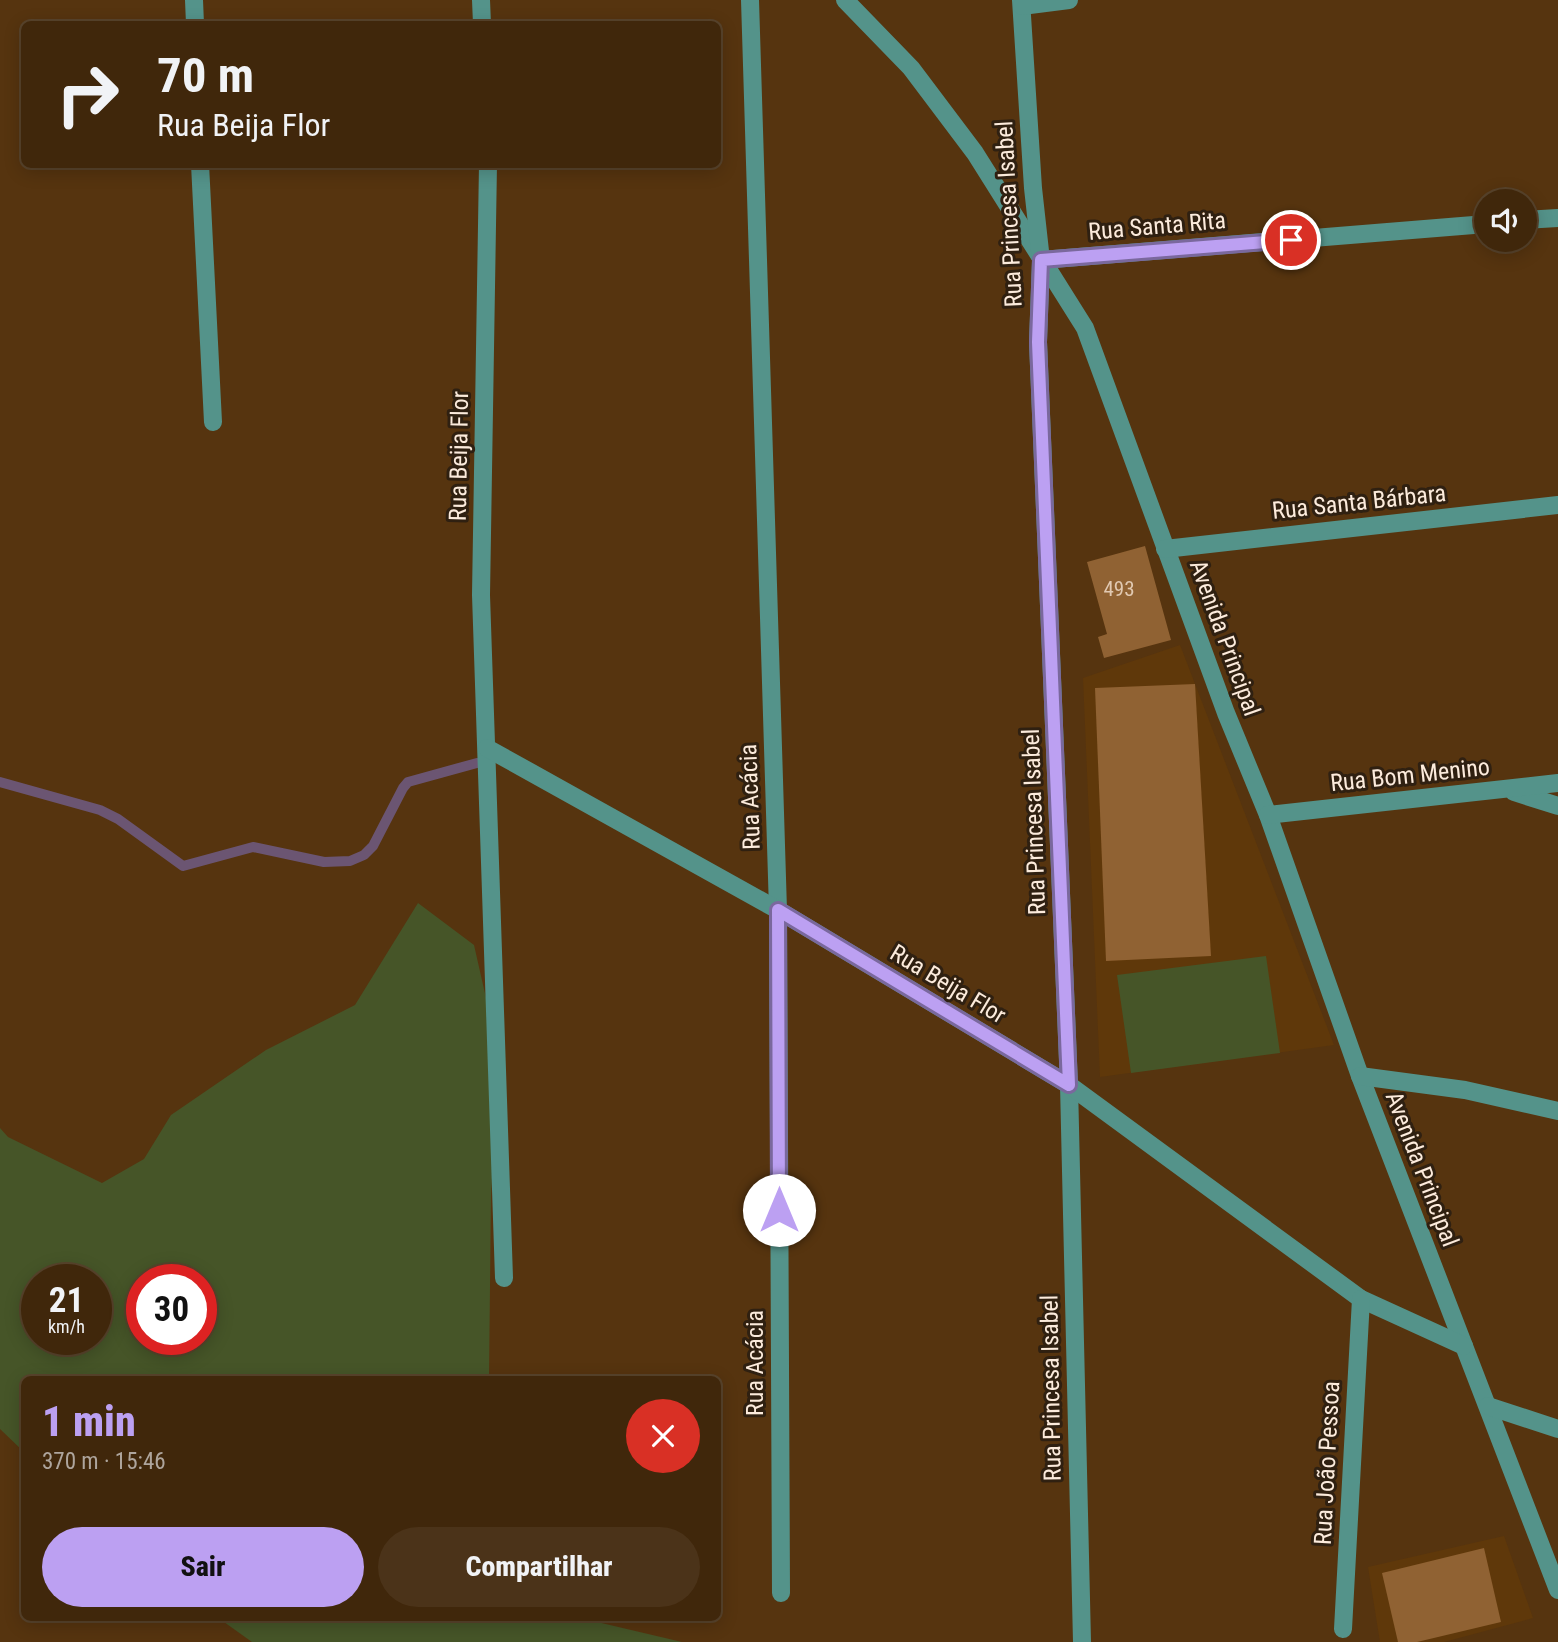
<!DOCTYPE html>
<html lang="pt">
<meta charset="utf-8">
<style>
body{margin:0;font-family:"Roboto Condensed",sans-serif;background:#4b3319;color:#f1f3f6;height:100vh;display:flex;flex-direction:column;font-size:26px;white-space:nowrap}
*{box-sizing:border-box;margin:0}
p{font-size:23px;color:#aea59d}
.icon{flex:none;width:38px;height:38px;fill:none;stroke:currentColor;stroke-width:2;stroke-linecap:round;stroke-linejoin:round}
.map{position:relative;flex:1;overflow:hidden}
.panel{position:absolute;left:21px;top:1376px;width:700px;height:245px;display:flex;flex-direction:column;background:#40270b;border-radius:10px;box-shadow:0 4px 18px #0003,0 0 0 2px #59442c}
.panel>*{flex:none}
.top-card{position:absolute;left:21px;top:21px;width:700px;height:147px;border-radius:10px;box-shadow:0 4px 18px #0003,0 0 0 2px #59442c;background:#40270b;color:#f1f3f6;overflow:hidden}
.tools{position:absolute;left:1474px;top:189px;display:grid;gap:14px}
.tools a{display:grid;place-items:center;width:63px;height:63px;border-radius:50%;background:#40270b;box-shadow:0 4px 18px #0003,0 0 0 2px #59442c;font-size:35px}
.speed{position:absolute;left:21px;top:1264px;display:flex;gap:14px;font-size:35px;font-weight:700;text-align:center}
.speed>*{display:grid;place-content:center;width:91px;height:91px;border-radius:50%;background:#40270b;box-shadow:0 4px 18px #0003,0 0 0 2px #59442c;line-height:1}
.speed small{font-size:18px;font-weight:400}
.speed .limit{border:10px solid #d22;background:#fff;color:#111}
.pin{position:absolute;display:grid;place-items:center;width:60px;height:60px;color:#fff;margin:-30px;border:4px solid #fff;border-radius:50%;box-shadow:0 2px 7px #0007}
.me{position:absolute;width:77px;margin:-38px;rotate:0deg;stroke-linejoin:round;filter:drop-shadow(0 0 5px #0008)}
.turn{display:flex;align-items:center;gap:24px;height:147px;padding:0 21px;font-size:32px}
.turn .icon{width:91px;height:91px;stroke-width:2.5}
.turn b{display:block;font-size:49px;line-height:60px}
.round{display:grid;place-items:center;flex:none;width:74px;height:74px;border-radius:37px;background:#4b3319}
.summary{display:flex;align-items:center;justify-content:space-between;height:119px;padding:0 21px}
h1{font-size:42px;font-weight:800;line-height:52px;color:#bca0f2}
.cta{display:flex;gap:14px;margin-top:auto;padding:14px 21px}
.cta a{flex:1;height:80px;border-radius:42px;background:#bca0f2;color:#111;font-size:28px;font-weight:800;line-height:80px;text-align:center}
.cta a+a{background:#4b3319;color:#f1f3f6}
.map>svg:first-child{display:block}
.built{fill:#5f380a}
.green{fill:#465528;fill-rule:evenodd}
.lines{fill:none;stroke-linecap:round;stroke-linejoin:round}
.stream{stroke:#6b5572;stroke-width:10}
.building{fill:#906233}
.minor{stroke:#54938a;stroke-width:18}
.route-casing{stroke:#7a689d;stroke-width:18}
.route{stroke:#bca0f2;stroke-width:12}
.labels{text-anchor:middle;stroke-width:6;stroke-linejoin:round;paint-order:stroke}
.number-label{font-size:21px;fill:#e1c9b2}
.street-label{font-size:24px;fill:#fcebdc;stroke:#2f2011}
</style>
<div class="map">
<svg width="1558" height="1642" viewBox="0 0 1558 1642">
<rect width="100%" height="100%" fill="#56340f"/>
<g class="built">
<path d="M 1180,645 L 1334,1045 L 1100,1077 L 1083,678 Z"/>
<path d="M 1504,1536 L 1533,1618 L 1444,1642 L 1380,1642 L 1368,1567 Z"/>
</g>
<g class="green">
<path d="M 418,903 L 474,945 L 499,1055 L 491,1195 L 489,1379 L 24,1379 L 24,1452 L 0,1429 L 0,1128 L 8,1137 L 102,1183 L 144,1159 L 171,1115 L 266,1050 L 355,1005 ZM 37,1279 L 96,1279 L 96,1339 L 37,1339 ZM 142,1279 L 201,1279 L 201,1339 L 142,1339 Z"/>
<path d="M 1266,956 L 1280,1053 L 1131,1073 L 1117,975 Z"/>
<path d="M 217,1617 L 576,1617 L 682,1642 L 252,1642 Z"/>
</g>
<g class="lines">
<path class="stream" d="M 0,782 L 100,810 L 118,819 L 183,866 L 253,847 L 324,862 L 350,861 L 364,855 L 373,846 L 403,788 L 408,782 L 477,763"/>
</g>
<g class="building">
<path d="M 1145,546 L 1171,640 L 1104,658 L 1098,637 L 1107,634 L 1087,562 Z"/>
<path d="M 1195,684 L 1211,956 L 1106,961 L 1095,688 Z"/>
<path d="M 1484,1548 L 1501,1622 L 1417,1642 L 1398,1642 L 1382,1573 Z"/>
</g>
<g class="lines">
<g class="minor">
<path d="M 194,0 L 195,24"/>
<path d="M 481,0 L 482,24"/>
<path d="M 750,0 L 778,910 L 781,1593"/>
<path d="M 845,0 L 911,68 L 975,153 L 1085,328 L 1226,713 L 1268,815 L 1360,1076 L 1558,1590"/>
<path d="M 1021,0 L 1033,188 L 1041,260 L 1038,342 L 1069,1085 L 1082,1642"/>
<path d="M 1022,6 L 1069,0"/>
<path d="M 200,164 L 213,422"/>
<path d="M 488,164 L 481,595 L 504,1278"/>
<path d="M 1524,220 L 1558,218"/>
<path d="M 1041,260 L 1486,224"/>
<path d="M 1165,549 L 1558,505"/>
<path d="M 487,748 L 778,910 L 1069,1085 L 1361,1299 L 1464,1346"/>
<path d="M 1514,792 L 1558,806"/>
<path d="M 1268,815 L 1558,783"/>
<path d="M 1360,1076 L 1465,1090 L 1558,1111"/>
<path d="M 1488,1406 L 1558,1429"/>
<path d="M 1343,1629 L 1361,1299"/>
</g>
</g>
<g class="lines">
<g class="route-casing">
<path id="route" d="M 779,1210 L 778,910 L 1069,1085 L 1038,342 L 1041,260 L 1291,240"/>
</g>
<use href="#route" class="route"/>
</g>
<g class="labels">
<g class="number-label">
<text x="1119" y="596">493</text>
</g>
<g class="street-label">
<text transform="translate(1009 214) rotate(-93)" y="8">Rua Princesa Isabel</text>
<text transform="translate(1157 226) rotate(-5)" y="8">Rua Santa Rita</text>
<text transform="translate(459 456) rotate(-89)" y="8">Rua Beija Flor</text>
<text transform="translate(1359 502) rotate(-6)" y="8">Rua Santa Bárbara</text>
<text transform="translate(1225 638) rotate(70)" y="8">Avenida Principal</text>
<text transform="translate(1410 775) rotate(-6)" y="8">Rua Bom Menino</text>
<text transform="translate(750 797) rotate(-92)" y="8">Rua Acácia</text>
<text transform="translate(1034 822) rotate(-92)" y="8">Rua Princesa Isabel</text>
<text transform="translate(948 984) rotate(31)" y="8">Rua Beija Flor</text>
<text transform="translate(1422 1169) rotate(69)" y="8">Avenida Principal</text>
<text transform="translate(755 1363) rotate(-90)" y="8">Rua Acácia</text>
<text transform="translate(1051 1388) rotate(-91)" y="8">Rua Princesa Isabel</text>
<text transform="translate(1327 1463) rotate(-87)" y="8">Rua João Pessoa</text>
</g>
</g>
</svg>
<div class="tools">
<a><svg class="icon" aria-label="sound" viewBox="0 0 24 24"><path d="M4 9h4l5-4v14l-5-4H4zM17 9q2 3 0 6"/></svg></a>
</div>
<div class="speed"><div>21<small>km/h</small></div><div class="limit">30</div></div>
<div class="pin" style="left:1291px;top:240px;background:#d93025"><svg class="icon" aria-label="arrive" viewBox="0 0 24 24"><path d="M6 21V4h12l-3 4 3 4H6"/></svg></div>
<svg class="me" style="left:779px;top:1210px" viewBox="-20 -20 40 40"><circle r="19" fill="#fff"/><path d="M0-13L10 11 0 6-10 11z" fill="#bca0f2"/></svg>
<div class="top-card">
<div class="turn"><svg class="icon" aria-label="right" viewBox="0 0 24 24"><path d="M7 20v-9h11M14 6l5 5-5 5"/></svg><div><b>70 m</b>Rua Beija Flor</div></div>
</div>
<section class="panel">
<div class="summary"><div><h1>1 min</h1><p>370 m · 15:46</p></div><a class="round" style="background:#d93025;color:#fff"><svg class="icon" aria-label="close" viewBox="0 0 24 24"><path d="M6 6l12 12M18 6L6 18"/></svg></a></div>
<div class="cta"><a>Sair</a><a>Compartilhar</a></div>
</section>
</div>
